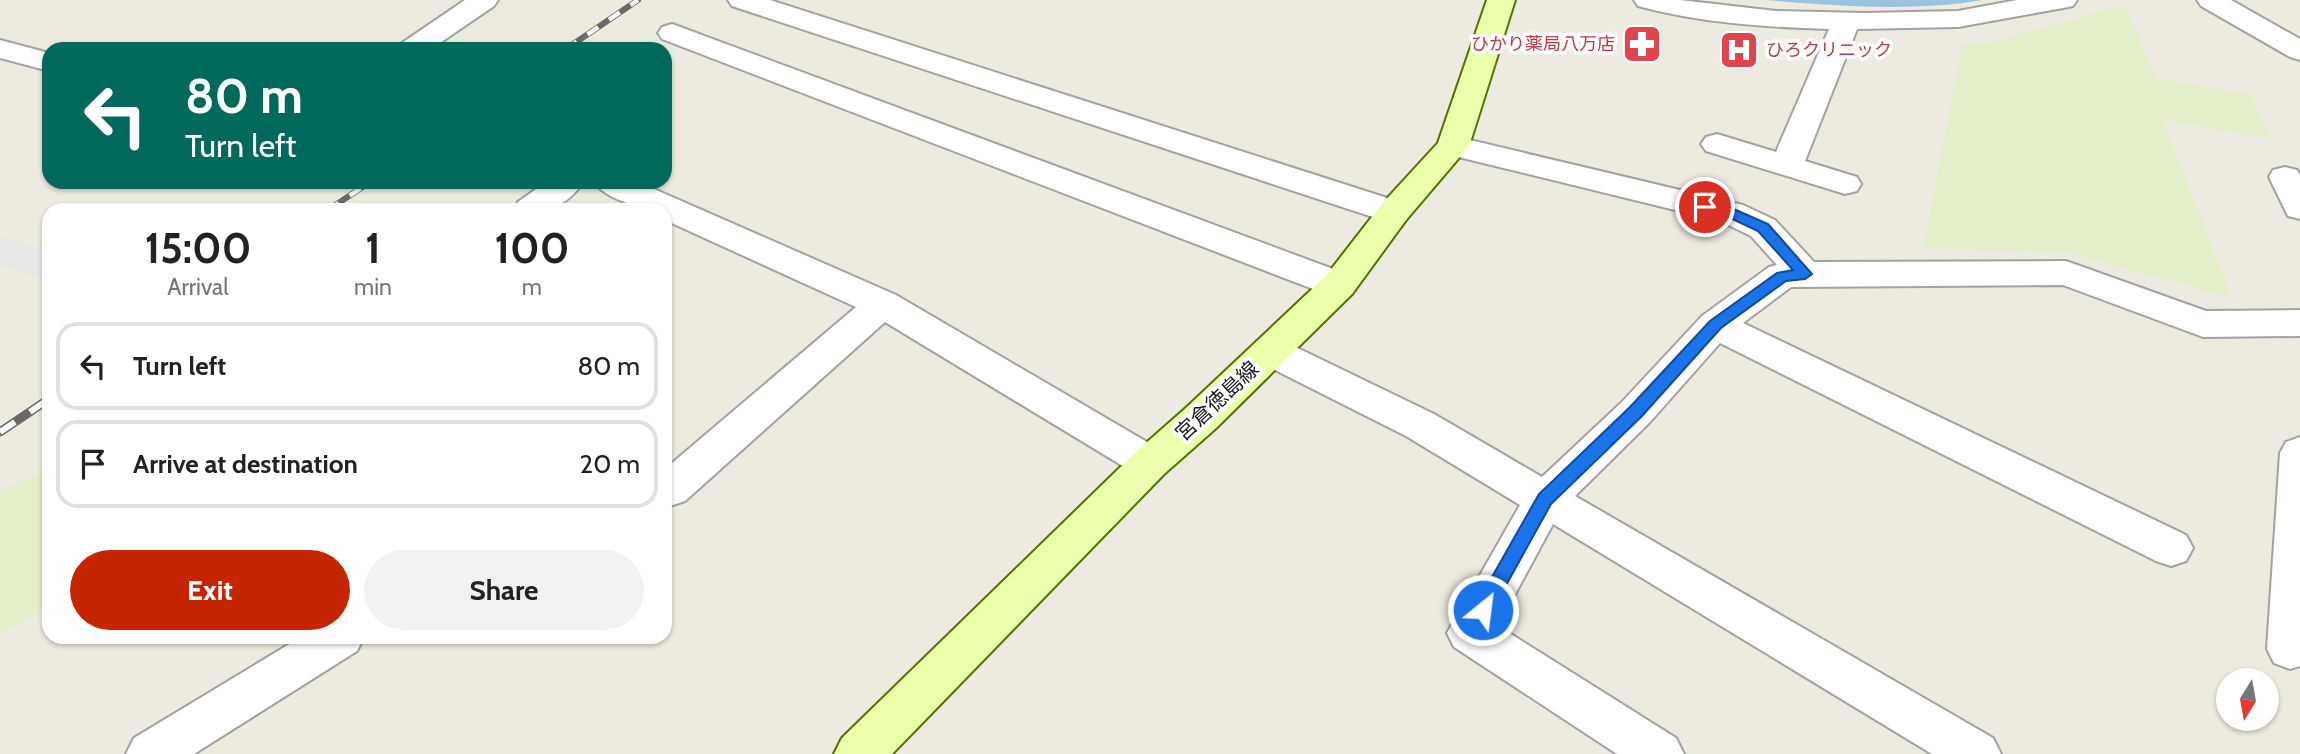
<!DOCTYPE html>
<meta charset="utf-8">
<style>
body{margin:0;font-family:Cabin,"Noto Sans JP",sans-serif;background:#f2f2f2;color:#222;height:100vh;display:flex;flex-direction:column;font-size:26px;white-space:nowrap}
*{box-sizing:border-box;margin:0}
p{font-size:23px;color:#767676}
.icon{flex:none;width:38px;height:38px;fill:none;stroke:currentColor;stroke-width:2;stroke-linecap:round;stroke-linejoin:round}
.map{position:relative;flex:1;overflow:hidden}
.side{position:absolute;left:42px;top:203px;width:630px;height:441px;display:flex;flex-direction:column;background:#fff;border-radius:21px;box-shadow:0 2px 5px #0004}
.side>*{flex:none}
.top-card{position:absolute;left:42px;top:42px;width:630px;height:147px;border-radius:21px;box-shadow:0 2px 5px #0004;background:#00695c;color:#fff;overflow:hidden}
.needle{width:46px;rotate:191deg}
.fabs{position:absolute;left:2216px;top:668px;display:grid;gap:14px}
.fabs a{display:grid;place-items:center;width:63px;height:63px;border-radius:50%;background:#fff;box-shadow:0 2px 5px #0004;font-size:35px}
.pin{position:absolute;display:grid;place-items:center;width:60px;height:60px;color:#fff;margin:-30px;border:4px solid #fff;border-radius:50%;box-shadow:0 2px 7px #0007}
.me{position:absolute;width:77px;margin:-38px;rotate:29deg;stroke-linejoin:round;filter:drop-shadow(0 0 5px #0008)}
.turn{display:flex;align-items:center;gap:24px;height:147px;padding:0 28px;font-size:32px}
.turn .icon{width:91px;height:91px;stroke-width:2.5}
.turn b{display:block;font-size:49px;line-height:60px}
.eta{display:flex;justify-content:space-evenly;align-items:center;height:119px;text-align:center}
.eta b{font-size:42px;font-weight:700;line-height:49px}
.cta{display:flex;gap:14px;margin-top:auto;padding:14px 28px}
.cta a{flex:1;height:80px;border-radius:42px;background:#c52500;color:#fff;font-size:28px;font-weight:700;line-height:80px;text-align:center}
.cta a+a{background:#f2f2f2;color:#222}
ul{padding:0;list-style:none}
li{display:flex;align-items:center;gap:21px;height:88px;margin:0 14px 10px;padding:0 14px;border:4px solid #e0e0e0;border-radius:21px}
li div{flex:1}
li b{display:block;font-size:26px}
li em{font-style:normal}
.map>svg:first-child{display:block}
.farmland{fill:#e4eec8}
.parking{fill:#e7e7e7}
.water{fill:#9bc3df}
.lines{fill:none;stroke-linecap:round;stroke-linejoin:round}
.minor-casing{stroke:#a2a2a2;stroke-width:4}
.secondary-casing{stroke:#517300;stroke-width:4}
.minor{fill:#fff;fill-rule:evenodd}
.secondary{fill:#eafeac;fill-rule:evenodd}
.rail-far1-casing{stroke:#696969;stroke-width:6}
.rail-casing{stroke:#696969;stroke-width:9}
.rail-far1{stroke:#fff;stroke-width:4.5;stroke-dasharray:13;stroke-linecap:butt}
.rail{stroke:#fff;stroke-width:6;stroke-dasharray:18;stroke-linecap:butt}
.route{fill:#1a73e8;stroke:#114b97;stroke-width:2}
.labels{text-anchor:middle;stroke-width:7;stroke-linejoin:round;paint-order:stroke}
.far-health-label{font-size:18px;fill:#be3a42;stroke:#fff;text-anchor:end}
.street-label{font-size:21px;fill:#1b1b1b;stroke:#fff}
</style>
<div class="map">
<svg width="2300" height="754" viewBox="0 0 2300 754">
<rect width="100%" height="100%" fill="#edebdf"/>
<g class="farmland">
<path d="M 2124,5 L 2157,78 L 2252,95 L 2271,139 L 2163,120 L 2232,298 L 2070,253 L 1923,248 L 1962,44 L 1991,42 Z"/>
<path d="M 49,469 L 49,608 L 0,633 L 0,491 Z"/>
</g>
<path class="parking" d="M 0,235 L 49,252 L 49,282 L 0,265 Z"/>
<path class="water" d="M 1766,0 L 1982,0 C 1916,12 1833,6 1766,0 Z"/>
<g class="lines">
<g class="minor-casing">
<g id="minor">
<path d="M 465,0 L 498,0 L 494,6 L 431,49 L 397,49 L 402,43 Z"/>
<path d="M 728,0 L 770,0 L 1406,204 L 1411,212 L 1406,220 L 1394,223 L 1382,220 L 732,6 Z"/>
<path d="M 1634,0 L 1680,0 L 1776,11 L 1864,13 L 1958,11 L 2017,0 L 2077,0 L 2073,6 L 2063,8 L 1958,27 L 1857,29 L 1805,161 L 1857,177 L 1861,184 L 1857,191 L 1845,194 L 1706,151 L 1701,144 L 1706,137 L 1717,134 L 1776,152 L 1829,29 C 1765,27 1701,23 1638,6 Z"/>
<path d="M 2197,0 L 2231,0 L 2300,39 L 2300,60 L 2290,57 L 2201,6 Z"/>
<path d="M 672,24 L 1352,276 L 1357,285 L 1352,294 L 1339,297 L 1326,294 L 662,39 L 658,33 L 662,27 Z"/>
<path d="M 0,40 L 49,53 L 49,71 L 0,58 Z"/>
<path d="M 1453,136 L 1743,205 L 1775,220 L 1814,262 L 2066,261 L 2206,311 L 2300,310 L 2300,336 L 2203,337 L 2063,285 L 1791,287 L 1743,323 L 2186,535 L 2193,548 L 2186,561 L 2171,566 L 2156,561 L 1720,343 L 1650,422 L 1575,496 L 1993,738 L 2001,754 L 1932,754 L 1553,524 L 1498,626 L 1676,738 L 1684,754 L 1617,754 L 1454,647 L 1447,633 L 1520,505 L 1406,436 L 1257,361 L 1251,351 L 1257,341 L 1270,337 L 1283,341 L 1434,414 L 1542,477 L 1622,402 L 1702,316 L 1769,267 L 1777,265 L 1751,236 L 1720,221 L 1442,153 L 1437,146 L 1442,139 Z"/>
<path d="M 2285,167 L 2297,170 L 2300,175 L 2300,219 L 2288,216 L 2269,177 L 2273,170 Z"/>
<path d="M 546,182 L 583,182 C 564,211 545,210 513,210 L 518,202 Z"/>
<path d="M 594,182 L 638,182 L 896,295 L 1164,452 L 1170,463 L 1164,474 L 1150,479 L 1136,474 L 885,322 L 685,501 L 670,506 L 665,504 L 665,469 L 856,307 L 665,220 L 665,210 C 644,210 606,200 594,182 Z"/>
<path d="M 2300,437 L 2300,666 L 2290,669 L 2274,663 L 2267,649 L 2280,453 L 2286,442 Z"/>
<path d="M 301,637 L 364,637 L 357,651 L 194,754 L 126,754 L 134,738 Z"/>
</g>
</g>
<g class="secondary-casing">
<path id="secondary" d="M 1487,0 L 1515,0 L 1469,146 L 1406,220 L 1352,294 L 1215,429 L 1164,474 L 892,754 L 834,754 L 842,738 L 1136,452 L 1187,407 L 1326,276 L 1382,204 L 1438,143 Z"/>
</g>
<use href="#minor" class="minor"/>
<use href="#secondary" class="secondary"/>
<g class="rail-far1-casing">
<g id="rail-far1">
<path d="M 566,49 L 638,0"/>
<path d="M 328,210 L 370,182"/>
</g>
</g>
<g class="rail-casing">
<path id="rail" d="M 0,432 L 49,399"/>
</g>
<use href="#rail-far1" class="rail-far1"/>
<use href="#rail" class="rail"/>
</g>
<path class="route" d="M 1705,202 L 1736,210 L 1768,224 L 1812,274 L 1805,279 L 1786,281 L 1721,328 L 1642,416 L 1551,504 L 1489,616 L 1483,618 L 1476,616 L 1473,610 L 1476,605 L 1539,494 L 1630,407 L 1710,321 L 1777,273 L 1793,270 L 1758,231 L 1726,216 L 1700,210 L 1698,207 Z"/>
<defs>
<g id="pharmacy-square" transform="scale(2.0125)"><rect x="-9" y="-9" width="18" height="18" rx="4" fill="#e0444e" stroke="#fff"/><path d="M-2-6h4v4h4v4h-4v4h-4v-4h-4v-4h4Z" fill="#fff"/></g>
<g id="hospital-square" transform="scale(2.0125)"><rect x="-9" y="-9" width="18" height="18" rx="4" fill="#e0444e" stroke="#fff"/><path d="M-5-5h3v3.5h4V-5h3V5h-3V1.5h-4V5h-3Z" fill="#fff"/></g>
</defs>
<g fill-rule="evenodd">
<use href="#pharmacy-square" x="1642" y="44"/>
<use href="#hospital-square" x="1739" y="50"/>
</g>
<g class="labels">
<g class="far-health-label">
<text x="1615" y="50">ひかり薬局八万店</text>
<text x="1766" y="56" text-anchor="start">ひろクリニック</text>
</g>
<g class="street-label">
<text transform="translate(1217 401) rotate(-43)" y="7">宮倉徳島線</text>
</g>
</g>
</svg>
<div class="fabs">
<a><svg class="needle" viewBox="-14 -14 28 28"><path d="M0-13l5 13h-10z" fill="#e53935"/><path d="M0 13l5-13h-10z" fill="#767676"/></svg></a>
</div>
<div class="pin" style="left:1705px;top:207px;background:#d93025"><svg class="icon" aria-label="arrive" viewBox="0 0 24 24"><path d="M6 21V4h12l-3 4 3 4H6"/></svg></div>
<svg class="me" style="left:1483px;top:610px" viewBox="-20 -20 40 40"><circle r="17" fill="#1a73e8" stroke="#fff" stroke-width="3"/><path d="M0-11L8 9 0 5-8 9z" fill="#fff"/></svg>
<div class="top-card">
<div class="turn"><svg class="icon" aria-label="left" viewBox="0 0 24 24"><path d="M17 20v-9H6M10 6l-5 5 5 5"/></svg><div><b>80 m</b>Turn left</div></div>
</div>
<section class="side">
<div class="eta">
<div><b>15:00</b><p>Arrival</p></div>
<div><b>1</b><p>min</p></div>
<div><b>100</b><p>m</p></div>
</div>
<ul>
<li><svg class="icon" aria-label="left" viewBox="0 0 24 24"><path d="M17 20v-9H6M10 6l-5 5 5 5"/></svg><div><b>Turn left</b></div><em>80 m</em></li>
<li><svg class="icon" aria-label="arrive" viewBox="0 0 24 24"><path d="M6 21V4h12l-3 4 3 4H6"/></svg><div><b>Arrive at destination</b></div><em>20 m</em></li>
</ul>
<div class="cta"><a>Exit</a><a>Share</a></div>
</section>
</div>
